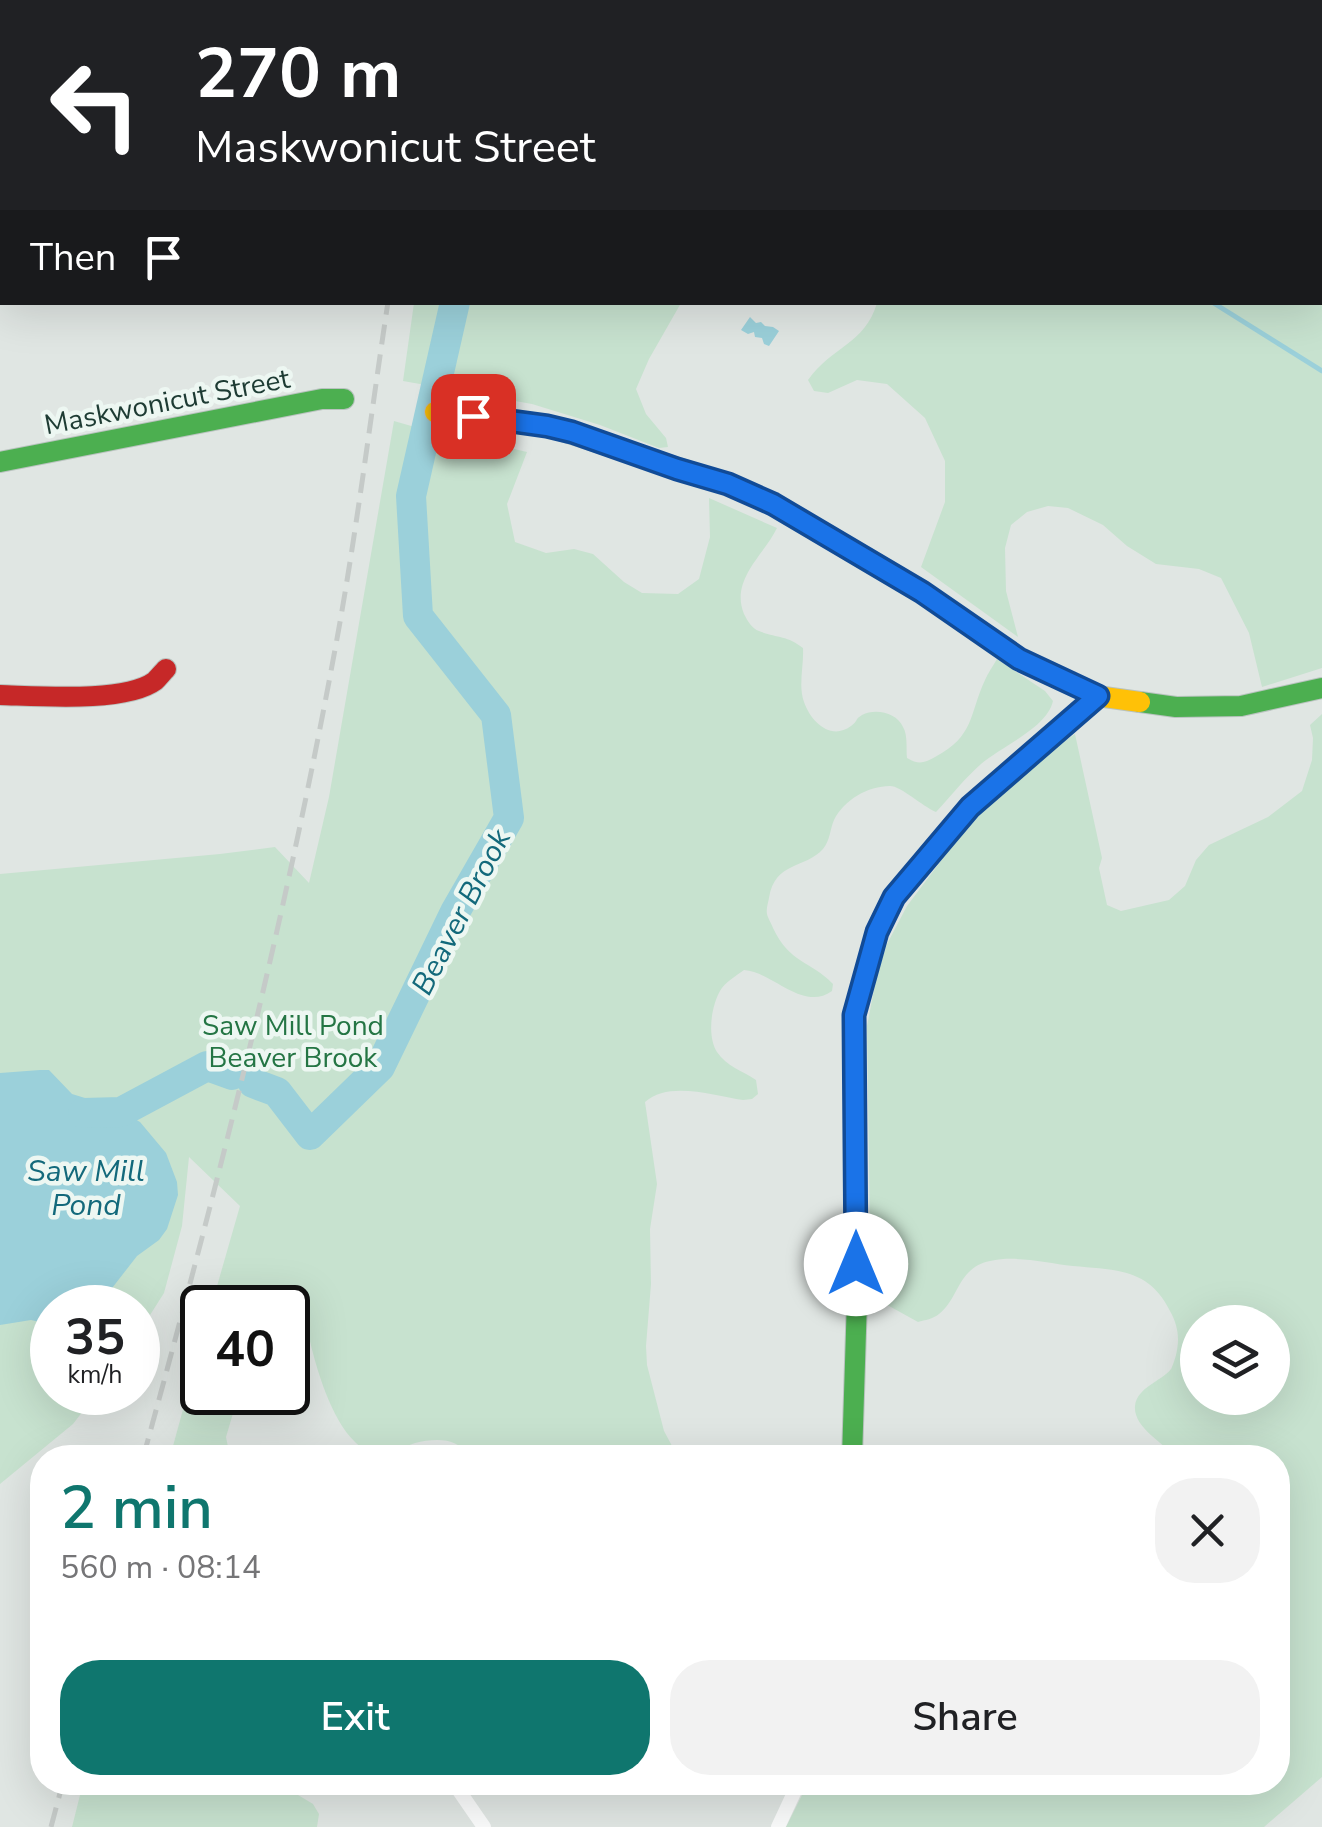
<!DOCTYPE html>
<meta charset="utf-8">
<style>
body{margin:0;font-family:"Nunito Sans",sans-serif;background:#f2f2f2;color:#202124;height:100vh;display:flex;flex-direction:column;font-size:38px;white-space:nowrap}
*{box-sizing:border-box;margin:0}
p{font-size:32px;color:#757577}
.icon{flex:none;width:55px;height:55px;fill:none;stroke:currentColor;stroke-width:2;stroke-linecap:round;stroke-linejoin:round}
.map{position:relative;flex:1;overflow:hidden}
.side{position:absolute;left:30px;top:1445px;width:1260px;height:350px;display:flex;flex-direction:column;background:#fff;border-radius:40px;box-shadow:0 10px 40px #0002}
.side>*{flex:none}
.hud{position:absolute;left:0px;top:0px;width:1322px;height:305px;box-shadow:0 10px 40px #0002;background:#202124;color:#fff;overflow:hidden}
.fabs{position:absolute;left:1180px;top:1305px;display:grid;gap:20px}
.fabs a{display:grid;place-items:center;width:110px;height:110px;border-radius:50%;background:#fff;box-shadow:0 10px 40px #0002;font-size:50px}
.speed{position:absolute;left:30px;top:1285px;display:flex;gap:20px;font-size:50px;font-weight:700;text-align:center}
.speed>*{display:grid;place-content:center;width:130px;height:130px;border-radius:50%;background:#fff;box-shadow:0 10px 40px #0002;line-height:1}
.speed small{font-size:25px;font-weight:400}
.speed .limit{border:5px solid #111;border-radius:15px;background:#fff;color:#111}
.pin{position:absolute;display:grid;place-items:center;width:85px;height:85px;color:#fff;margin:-42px;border-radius:20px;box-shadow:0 5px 15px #0006}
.me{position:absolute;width:110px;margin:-55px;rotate:0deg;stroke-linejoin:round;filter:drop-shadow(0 0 8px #0008)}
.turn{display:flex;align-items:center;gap:35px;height:210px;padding:0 30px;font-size:45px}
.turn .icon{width:130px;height:130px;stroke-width:2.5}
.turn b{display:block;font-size:70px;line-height:85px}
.then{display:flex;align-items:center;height:95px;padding:0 30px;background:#0003;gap:20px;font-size:38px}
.round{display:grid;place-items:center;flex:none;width:105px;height:105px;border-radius:40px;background:#f2f2f2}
.head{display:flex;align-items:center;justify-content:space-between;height:170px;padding:0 30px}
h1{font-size:60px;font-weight:600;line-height:75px;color:#0f766e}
.cta{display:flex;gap:20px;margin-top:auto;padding:20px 30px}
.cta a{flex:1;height:115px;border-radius:40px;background:#0f766e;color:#fff;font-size:40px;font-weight:600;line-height:115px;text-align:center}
.cta a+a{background:#f2f2f2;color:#202124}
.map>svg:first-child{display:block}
.green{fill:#c7e2cf;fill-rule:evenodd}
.water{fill:#9bd0da}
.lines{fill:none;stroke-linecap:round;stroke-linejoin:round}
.stream{stroke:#9bd0da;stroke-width:5}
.river{stroke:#9bd0da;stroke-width:30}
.fast-casing{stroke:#b9c3bf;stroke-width:22}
.slow-casing{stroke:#b9c3bf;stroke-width:22}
.jam-casing{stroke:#b9c3bf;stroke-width:22}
.street{stroke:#fafbfb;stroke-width:14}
.fast{stroke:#4caf50;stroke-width:20}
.slow{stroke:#ffc107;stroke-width:20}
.jam{stroke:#c62828;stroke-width:20}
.rail{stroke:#c5cac8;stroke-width:5;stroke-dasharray:20 10;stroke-linecap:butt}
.route-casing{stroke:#114b97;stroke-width:25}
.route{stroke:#1a73e8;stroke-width:18}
.labels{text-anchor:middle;stroke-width:9;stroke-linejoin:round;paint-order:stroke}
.street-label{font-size:28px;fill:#1d3b33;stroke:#edf7f2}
.park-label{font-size:28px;fill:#247544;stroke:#edf7f2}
.water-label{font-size:30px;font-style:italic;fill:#13697b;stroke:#edf7f2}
</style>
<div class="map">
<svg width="1322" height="1827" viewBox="0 0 1322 1827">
<rect width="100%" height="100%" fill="#e0e6e3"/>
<g class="green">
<path d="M 0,0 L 416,0 L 416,2 L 2,2 L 2,7 L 0,6 Z"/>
<path d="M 459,0 L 1322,0 L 1322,668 L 1262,687 L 1249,633 L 1221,578 L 1199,569 L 1156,564 L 1127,546 L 1103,525 L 1068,508 L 1048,506 L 1027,512 L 1011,525 L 1005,548 L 1006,591 L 1018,637 L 921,567 L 945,502 L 945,461 L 925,418 L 887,384 L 857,380 L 828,393 L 814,391 L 808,380 C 831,347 865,344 877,303 L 1320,302 L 1320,2 L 458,2 Z"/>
<path d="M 414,303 L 681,303 L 649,359 L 636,389 L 646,414 L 666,438 L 668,447 L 659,448 L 600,425 L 532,404 L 403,381 Z"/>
<path d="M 394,421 L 432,432 L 434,430 L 527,452 L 507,504 L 515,542 L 546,553 L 574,549 L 593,554 L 624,582 L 642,593 L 678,594 L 699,579 L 710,537 L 709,498 L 777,528 C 764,555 730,580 744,614 C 747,620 752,629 759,631 C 776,638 787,635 803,648 C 804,666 798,686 804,702 C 811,722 831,741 851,726 C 859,720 854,720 862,715 C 876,708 897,713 903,727 C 908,735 906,749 907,758 C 919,765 924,763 935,757 C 975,736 969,714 985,680 C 988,673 993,666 997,659 L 1045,691 L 1053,701 C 1047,728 1002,746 981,764 C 965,778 951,796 936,812 C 922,806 901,786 890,786 C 868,786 844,800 834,820 C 830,829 830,841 823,849 C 805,869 775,861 769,898 C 768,903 766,909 767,914 C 767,916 772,925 773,928 C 790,964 810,960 833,984 L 832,991 C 803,1012 773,972 744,970 C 736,976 725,982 720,991 C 711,1007 707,1036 717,1052 C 726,1066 743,1071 756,1080 L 758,1094 L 752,1099 L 743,1100 C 715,1096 669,1080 645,1102 L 657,1184 L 650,1229 L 651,1284 L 646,1346 L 647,1365 L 664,1431 L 678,1457 L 469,1457 C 459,1437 435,1438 415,1443 C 402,1447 387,1462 372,1456 C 366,1454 360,1446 355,1442 C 331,1419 316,1368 309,1337 C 306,1318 304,1302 295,1285 L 280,1288 L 266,1307 L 211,1307 L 240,1206 L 189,1157 L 182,1226 L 164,1293 L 138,1334 L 138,1308 L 52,1308 L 52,1392 L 97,1393 L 73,1424 L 0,1484 L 0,874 L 220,854 L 275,847 L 309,883 L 329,797 Z"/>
<path d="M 1322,714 L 1322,1777 L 1264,1827 L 786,1827 L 808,1783 L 1278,1782 L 1278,1458 L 1177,1457 C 1164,1444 1133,1427 1135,1406 C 1137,1387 1162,1381 1171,1369 C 1172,1368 1176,1356 1176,1355 C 1180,1339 1178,1325 1170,1311 C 1149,1268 1115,1270 1073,1266 C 1046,1263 1017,1255 990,1261 C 957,1268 959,1299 939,1314 C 933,1319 925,1320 918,1322 L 871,1296 L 867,1026 L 877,974 L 887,944 L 907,906 L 977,813 L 1025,768 L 1075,734 L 1102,858 L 1099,868 L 1107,905 L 1121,911 L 1169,900 L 1185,886 L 1196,860 L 1209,845 L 1268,817 L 1302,791 L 1312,760 L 1313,738 L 1310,725 ZM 1198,1322 L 1272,1322 L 1272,1398 L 1198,1398 Z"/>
<path d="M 202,1340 L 202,1392 L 239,1393 L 226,1437 L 230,1457 L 170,1457 Z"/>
<path d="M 83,1783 L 278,1783 L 313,1804 L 319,1814 L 317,1827 L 72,1827 Z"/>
<path d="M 477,1783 L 558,1783 L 540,1788 L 484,1792 Z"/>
</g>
<g class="water">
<path d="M 750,317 L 756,323 L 761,322 L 765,326 L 773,327 L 779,331 L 769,346 L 764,344 L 762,338 L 755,337 L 754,332 L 748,334 L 741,330 Z"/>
<path d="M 40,1070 L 49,1070 L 72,1094 L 111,1106 L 140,1122 L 166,1153 L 177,1182 L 178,1195 L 167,1229 L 159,1240 L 137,1256 L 109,1292 L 85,1307 L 52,1308 L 52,1323 L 44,1323 L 31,1320 L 0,1325 L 0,1073 Z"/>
</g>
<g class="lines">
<path class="stream" d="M 1212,302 L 1322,371"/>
<g class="river">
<path d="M 510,2 L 511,0"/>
<path d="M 253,1083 L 277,1092 L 310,1135 L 380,1067 L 455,912 L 509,818 L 496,715 L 418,616 L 411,496 L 455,302"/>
<path d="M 83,1113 L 121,1112 L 207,1066 L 232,1075"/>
</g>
<g class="fast-casing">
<g id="fast">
<path d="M 0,462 L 322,399 L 344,399"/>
<path d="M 1140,702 L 1176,707 L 1241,706 L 1322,688"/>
<path d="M 852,1458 L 857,1299 L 854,1015 L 862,985"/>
</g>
</g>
<g class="slow-casing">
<g id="slow">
<path d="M 435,412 L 547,426 L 728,484 L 773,504 L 921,592 L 1019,659 L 1097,696 L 1140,702"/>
<path d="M 862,985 L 877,932 L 894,897 L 970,807 L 1097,696"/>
</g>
</g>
<g class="jam-casing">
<path id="jam" d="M 0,695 C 38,696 125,703 155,681 C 157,679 164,671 166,669"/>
</g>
<g class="street">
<path d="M 0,111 L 2,111"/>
<path d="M 453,1782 L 484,1827"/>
<path d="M 778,1827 L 799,1782"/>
</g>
<use href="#fast" class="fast"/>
<use href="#slow" class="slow"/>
<use href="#jam" class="jam"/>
<g class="rail">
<path d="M 433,2 L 433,0"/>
<path d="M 143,1458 C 216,1192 284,925 334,655 C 356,538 370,420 388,302"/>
<path d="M 51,1827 L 63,1782"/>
</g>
</g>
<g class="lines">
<g class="route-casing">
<path id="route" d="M 473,416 L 547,426 L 572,432 L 677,469 L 728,484 L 773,504 L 922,592 L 1019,659 L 1098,696 L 970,807 L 894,897 L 877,932 L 854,1015 L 856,1264"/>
</g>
<use href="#route" class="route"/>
</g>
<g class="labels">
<g class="street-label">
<text transform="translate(167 401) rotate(-11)" y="10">Maskwonicut Street</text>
</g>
<g class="park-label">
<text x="293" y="1035">Saw Mill Pond<tspan x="293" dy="32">Beaver Brook</tspan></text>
</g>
<g class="water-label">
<text transform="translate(461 912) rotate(-63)" y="10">Beaver Brook</text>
<text x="86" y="1181">Saw Mill<tspan x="86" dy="34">Pond</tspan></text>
</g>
</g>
</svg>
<div class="fabs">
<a><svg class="icon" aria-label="layers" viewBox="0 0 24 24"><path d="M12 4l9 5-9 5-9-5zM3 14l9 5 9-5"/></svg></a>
</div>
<div class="speed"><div>35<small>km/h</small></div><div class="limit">40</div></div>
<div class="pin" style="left:473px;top:416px;background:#d93025"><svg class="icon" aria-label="arrive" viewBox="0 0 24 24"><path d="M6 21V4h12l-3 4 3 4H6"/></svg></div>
<svg class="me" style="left:856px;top:1264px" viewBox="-20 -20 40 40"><circle r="19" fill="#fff"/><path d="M0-13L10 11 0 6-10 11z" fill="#1a73e8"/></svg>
<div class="hud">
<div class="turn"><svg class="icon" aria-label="left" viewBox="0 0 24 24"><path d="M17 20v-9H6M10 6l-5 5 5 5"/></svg><div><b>270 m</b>Maskwonicut Street</div></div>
<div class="then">Then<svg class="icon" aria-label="arrive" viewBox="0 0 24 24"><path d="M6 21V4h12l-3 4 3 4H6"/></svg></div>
</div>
<section class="side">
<div class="head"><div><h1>2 min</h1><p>560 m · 08:14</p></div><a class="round"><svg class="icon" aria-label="close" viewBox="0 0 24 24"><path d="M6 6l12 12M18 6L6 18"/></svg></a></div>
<div class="cta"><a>Exit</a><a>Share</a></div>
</section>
</div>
